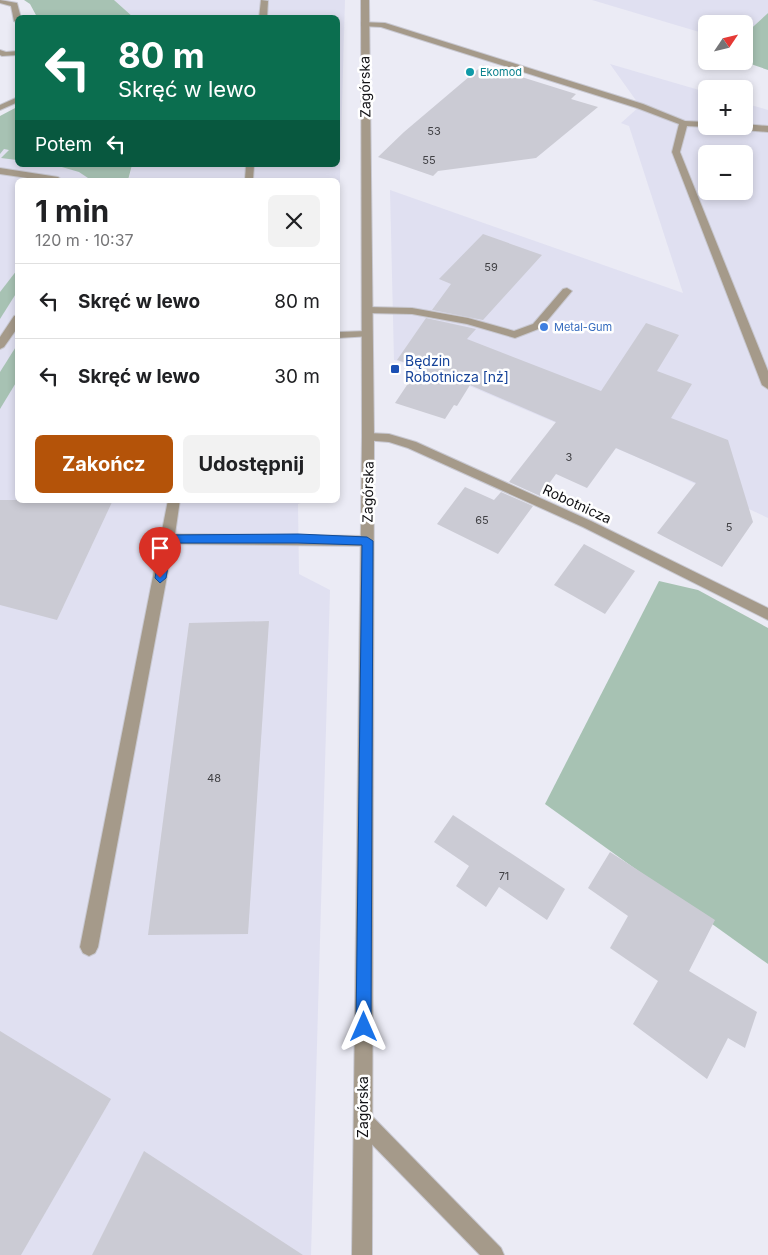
<!DOCTYPE html>
<html lang="pl">
<meta charset="utf-8">
<style>
body{margin:0;font-family:Inter,sans-serif;background:#f2f2f2;color:#202124;height:100vh;display:flex;flex-direction:column;font-size:19px;white-space:nowrap}
*{box-sizing:border-box;margin:0}
p{font-size:16px;color:#757577}
.icon{flex:none;width:28px;height:28px;fill:none;stroke:currentColor;stroke-width:2;stroke-linecap:round;stroke-linejoin:round}
.map{position:relative;flex:1;overflow:hidden}
.drawer{position:absolute;left:15px;top:178px;width:325px;height:325px;display:flex;flex-direction:column;background:#fff;border-radius:8px;box-shadow:0 2px 8px #0003}
.drawer>*{flex:none}
.hud{position:absolute;left:15px;top:15px;width:325px;height:152px;border-radius:8px;box-shadow:0 2px 8px #0003;background:#0b6e4f;color:#fff;overflow:hidden}
.needle{width:32px;rotate:55deg}
.controls{position:absolute;left:698px;top:15px;display:grid;gap:10px}
.controls a{display:grid;place-items:center;width:55px;height:55px;border-radius:8px;background:#fff;box-shadow:0 2px 8px #0003;font-size:25px}
.pin{position:absolute;display:grid;place-items:center;width:42px;height:42px;color:#fff;margin:-51px -21px;border-radius:50% 50% 50% 0;rotate:-45deg;box-shadow:0 0 5px #0007}
.pin .icon{rotate:45deg}
.me{position:absolute;width:55px;margin:-28px;rotate:0deg;stroke-linejoin:round;filter:drop-shadow(0 0 4px #0008)}
.turn{display:flex;align-items:center;gap:18px;height:105px;padding:0 20px;font-size:22px}
.turn .icon{width:65px;height:65px;stroke-width:2.5}
.turn b{display:block;font-size:35px;line-height:42px}
.then{display:flex;align-items:center;height:48px;padding:0 20px;background:#0003;gap:10px;font-size:19px}
.round{display:grid;place-items:center;flex:none;width:52px;height:52px;border-radius:8px;background:#f2f2f2}
.summary{display:flex;align-items:center;justify-content:space-between;height:85px;padding:0 20px}
h1{font-size:30px;font-weight:700;line-height:38px}
.action{display:flex;gap:10px;margin-top:auto;padding:10px 20px}
.action a{flex:1;height:58px;border-radius:8px;background:#b45309;color:#fff;font-size:20px;font-weight:700;line-height:58px;text-align:center}
.action a+a{background:#f2f2f2;color:#202124}
ul{padding:0;list-style:none}
li{display:flex;align-items:center;gap:15px;height:75px;padding:0 20px;border-top:1px solid #e0e0e0}
li div{flex:1}
li b{display:block;font-size:19px}
li em{font-style:normal}
.map>svg:first-child{display:block}
.built{fill:#e0e0f1;fill-rule:evenodd}
.green{fill:#a7c2b3}
.building{fill:#cbcbd4}
.lines{fill:none;stroke-linecap:round;stroke-linejoin:round}
.service-casing{stroke:#c8c8d1;stroke-width:2}
.minor-casing{stroke:#c8c8d1;stroke-width:2}
.tertiary-casing{stroke:#c8c8d1;stroke-width:2}
.service{fill:#a59a8a;fill-rule:evenodd}
.minor{fill:#a59a8a;fill-rule:evenodd}
.tertiary{fill:#a59a8a;fill-rule:evenodd}
.route{fill:#1a73e8;stroke:#114b97}
.culture-dot{fill:#0f9aa8;stroke:#fff;stroke-width:2}
.shop-dot{fill:#3f7fe0;stroke:#fff;stroke-width:2}
.transit-dot{fill:#1a4fb4;stroke:#fff;stroke-width:2}
.labels{text-anchor:middle;stroke-width:5;stroke-linejoin:round;paint-order:stroke}
.far-culture-label{font-size:11px;fill:#0d838f;stroke:#fff;text-anchor:start}
.number-label{font-size:11px;fill:#404044}
.far-shop-label{font-size:11px;fill:#366cbe;stroke:#fff;text-anchor:start}
.street-label{font-size:14px;fill:#111114;stroke:#fff}
.transit-label{font-size:14px;fill:#164399;stroke:#fff;text-anchor:start}
</style>
<div class="map">
<svg width="768" height="1255" viewBox="0 0 768 1255">
<rect width="100%" height="100%" fill="#ebebf5"/>
<g class="built">
<path d="M 114,0 L 345,0 L 338,247 L 338,180 L 18,180 L 18,500 L 308,500 L 298,504 L 299,574 L 330,590 L 311,1255 L 0,1255 L 0,140 L 17,146 L 18,165 L 90,165 L 129,178 L 132,165 L 338,165 L 338,18 L 133,17 Z"/>
<path d="M 592,0 L 768,0 L 768,13 L 744,35 L 744,24 L 706,24 L 706,34 Z"/>
<path d="M 610,64 L 706,92 L 706,126 L 744,126 L 744,103 L 768,110 L 768,518 L 653,464 L 467,385 L 419,367 L 394,360 L 390,190 L 683,293 L 629,126 L 621,123 L 640,106 ZM 706,154 L 744,154 L 744,191 L 706,191 Z"/>
</g>
<g class="green">
<path d="M 24,0 L 114,0 L 133,17 L 37,17 L 30,4 Z"/>
<path d="M 768,13 L 768,70 L 742,61 L 744,61 L 744,35 Z"/>
<path d="M 17,107 L 17,160 L 1,158 L 9,150 L 4,149 L 0,154 L 0,116 Z"/>
<path d="M 55,165 L 132,165 L 128,180 L 91,180 L 79,172 Z"/>
<path d="M 17,270 L 17,292 L 0,319 L 0,292 Z"/>
<path d="M 17,345 L 17,381 L 0,409 L 0,372 Z"/>
<path d="M 659,581 L 698,590 L 768,628 L 768,964 L 545,804 Z"/>
</g>
<g class="building">
<path d="M 483,65 L 576,94 L 571,99 L 598,107 L 536,158 L 438,171 L 433,176 L 378,157 L 404,132 Z"/>
<path d="M 483,234 L 542,255 L 483,320 L 432,310 L 451,284 L 439,279 Z"/>
<path d="M 426,318 L 476,329 L 467,339 L 601,391 L 646,323 L 679,335 L 657,371 L 692,384 L 671,418 L 728,440 L 753,522 L 722,567 L 657,533 L 696,483 L 616,448 L 587,488 L 556,474 L 540,496 L 509,482 L 556,422 L 470,385 L 457,406 L 454,405 L 445,419 L 395,403 L 419,367 L 397,360 Z"/>
<path d="M 465,487 L 494,500 L 501,492 L 533,506 L 498,554 L 437,524 Z"/>
<path d="M 0,500 L 113,500 L 57,620 L 0,605 Z"/>
<path d="M 584,544 L 635,571 L 605,614 L 554,585 Z"/>
<path d="M 269,621 L 248,934 L 148,935 L 189,623 Z"/>
<path d="M 453,815 L 565,889 L 547,920 L 499,887 L 486,907 L 456,886 L 469,866 L 434,842 Z"/>
<path d="M 610,852 L 715,920 L 689,971 L 757,1012 L 745,1048 L 728,1038 L 707,1079 L 633,1024 L 658,981 L 610,948 L 628,916 L 588,888 Z"/>
<path d="M 0,1031 L 111,1099 L 21,1255 L 0,1255 Z"/>
<path d="M 144,1151 L 303,1255 L 92,1255 Z"/>
</g>
<g class="lines">
<g class="service-casing">
<g id="service">
<path d="M 0,0 L 17,3 L 21,18 L 18,18 L 18,23 L 14,21 L 11,6 L 0,3 Z"/>
<path d="M 261,0 L 268,1 L 267,18 L 259,18 Z"/>
<path d="M 361,22 L 385,23 L 643,104 L 685,121 L 706,122 L 706,127 L 687,126 L 680,152 L 768,371 L 768,389 L 762,385 L 672,152 L 679,124 L 637,108 L 381,27 L 361,26 Z"/>
<path d="M 0,50 L 6,52 L 18,51 L 18,55 L 2,56 L 0,55 Z"/>
<path d="M 18,97 L 18,102 L 0,110 L 0,105 Z"/>
<path d="M 744,124 L 768,126 L 768,132 L 732,129 L 728,126 L 744,126 Z"/>
<path d="M 246,165 L 254,165 L 253,180 L 245,180 Z"/>
<path d="M 0,168 L 58,177 L 62,180 L 41,180 L 0,174 Z"/>
<path d="M 567,288 L 572,291 L 541,328 L 515,338 L 467,324 L 412,314 L 367,313 L 362,310 L 367,307 L 412,308 L 468,318 L 514,331 L 533,324 L 563,289 Z"/>
<path d="M 18,315 L 18,327 L 4,347 L 0,349 L 0,337 L 14,316 Z"/>
<path d="M 367,331 L 371,332 L 372,334 L 371,336 L 338,338 L 338,332 Z"/>
<path d="M 168,500 L 180,500 L 175,534 L 367,536 L 372,537 L 373,541 L 372,545 L 367,546 L 173,544 L 98,947 L 95,953 L 89,956 L 83,953 L 80,947 Z"/>
<path d="M 363,1112 L 370,1114 L 501,1248 L 504,1255 L 480,1255 L 356,1128 L 354,1121 L 356,1114 Z"/>
</g>
</g>
<g class="minor-casing">
<path id="minor" d="M 368,433 L 389,434 L 416,442 L 591,521 L 768,608 L 768,620 L 583,527 L 408,448 L 389,442 L 364,440 L 362,437 Z"/>
</g>
<g class="tertiary-casing">
<path id="tertiary" d="M 361,0 L 369,0 L 374,437 L 372,1255 L 352,1255 L 362,437 Z"/>
</g>
<use href="#service" class="service"/>
<use href="#minor" class="minor"/>
<use href="#tertiary" class="tertiary"/>
</g>
<path class="route" d="M 298,534 L 367,537 L 373,541 L 371,1027 L 369,1033 L 364,1035 L 358,1033 L 356,1027 L 362,545 L 298,543 L 172,543 L 166,578 L 160,583 L 155,578 L 162,539 L 168,535 Z"/>
<circle class="culture-dot" cx="470" cy="72" r="5"/>
<circle class="shop-dot" cx="544" cy="327" r="5"/>
<rect class="transit-dot" x="390" y="364" width="10" height="10" rx="2.5"/>
<g class="labels">
<g class="far-culture-label">
<text x="480" y="76">Ekomod</text>
</g>
<g class="number-label">
<text x="434" y="135">53</text>
<text x="429" y="164">55</text>
<text x="491" y="271">59</text>
<text x="569" y="461">3</text>
<text x="482" y="524">65</text>
<text x="729" y="531">5</text>
<text x="214" y="782">48</text>
<text x="504" y="880">71</text>
</g>
<g class="far-shop-label">
<text x="554" y="331">Metal-Gum</text>
</g>
<g class="street-label">
<text transform="translate(365 87) rotate(-91)" y="5">Zagórska</text>
<text transform="translate(368 492) rotate(-89)" y="5">Zagórska</text>
<text transform="translate(577 504) rotate(25)" y="5">Robotnicza</text>
<text transform="translate(363 1107) rotate(-90)" y="5">Zagórska</text>
</g>
<g class="transit-label">
<text x="405" y="366">Będzin<tspan x="405" dy="16">Robotnicza [nż]</tspan></text>
</g>
</g>
</svg>
<div class="controls">
<a><svg class="needle" viewBox="-14 -14 28 28"><path d="M0-13l5 13h-10z" fill="#e53935"/><path d="M0 13l5-13h-10z" fill="#757577"/></svg></a>
<a>+</a>
<a>−</a>
</div>
<div class="pin" style="left:160px;top:578px;background:#d93025"><svg class="icon" aria-label="arrive" viewBox="0 0 24 24"><path d="M6 21V4h12l-3 4 3 4H6"/></svg></div>
<svg class="me" style="left:364px;top:1027px" viewBox="-20 -20 40 40"><path d="M0-17L14 15 0 8-14 15z" fill="#1a73e8" stroke="#fff" stroke-width="4"/></svg>
<div class="hud">
<div class="turn"><svg class="icon" aria-label="left" viewBox="0 0 24 24"><path d="M17 20v-9H6M10 6l-5 5 5 5"/></svg><div><b>80 m</b>Skręć w lewo</div></div>
<div class="then">Potem<svg class="icon" aria-label="left" viewBox="0 0 24 24"><path d="M17 20v-9H6M10 6l-5 5 5 5"/></svg></div>
</div>
<section class="drawer">
<div class="summary"><div><h1>1 min</h1><p>120 m · 10:37</p></div><a class="round"><svg class="icon" aria-label="close" viewBox="0 0 24 24"><path d="M6 6l12 12M18 6L6 18"/></svg></a></div>
<ul>
<li><svg class="icon" aria-label="left" viewBox="0 0 24 24"><path d="M17 20v-9H6M10 6l-5 5 5 5"/></svg><div><b>Skręć w lewo</b></div><em>80 m</em></li>
<li><svg class="icon" aria-label="left" viewBox="0 0 24 24"><path d="M17 20v-9H6M10 6l-5 5 5 5"/></svg><div><b>Skręć w lewo</b></div><em>30 m</em></li>
</ul>
<div class="action"><a>Zakończ</a><a>Udostępnij</a></div>
</section>
</div>
